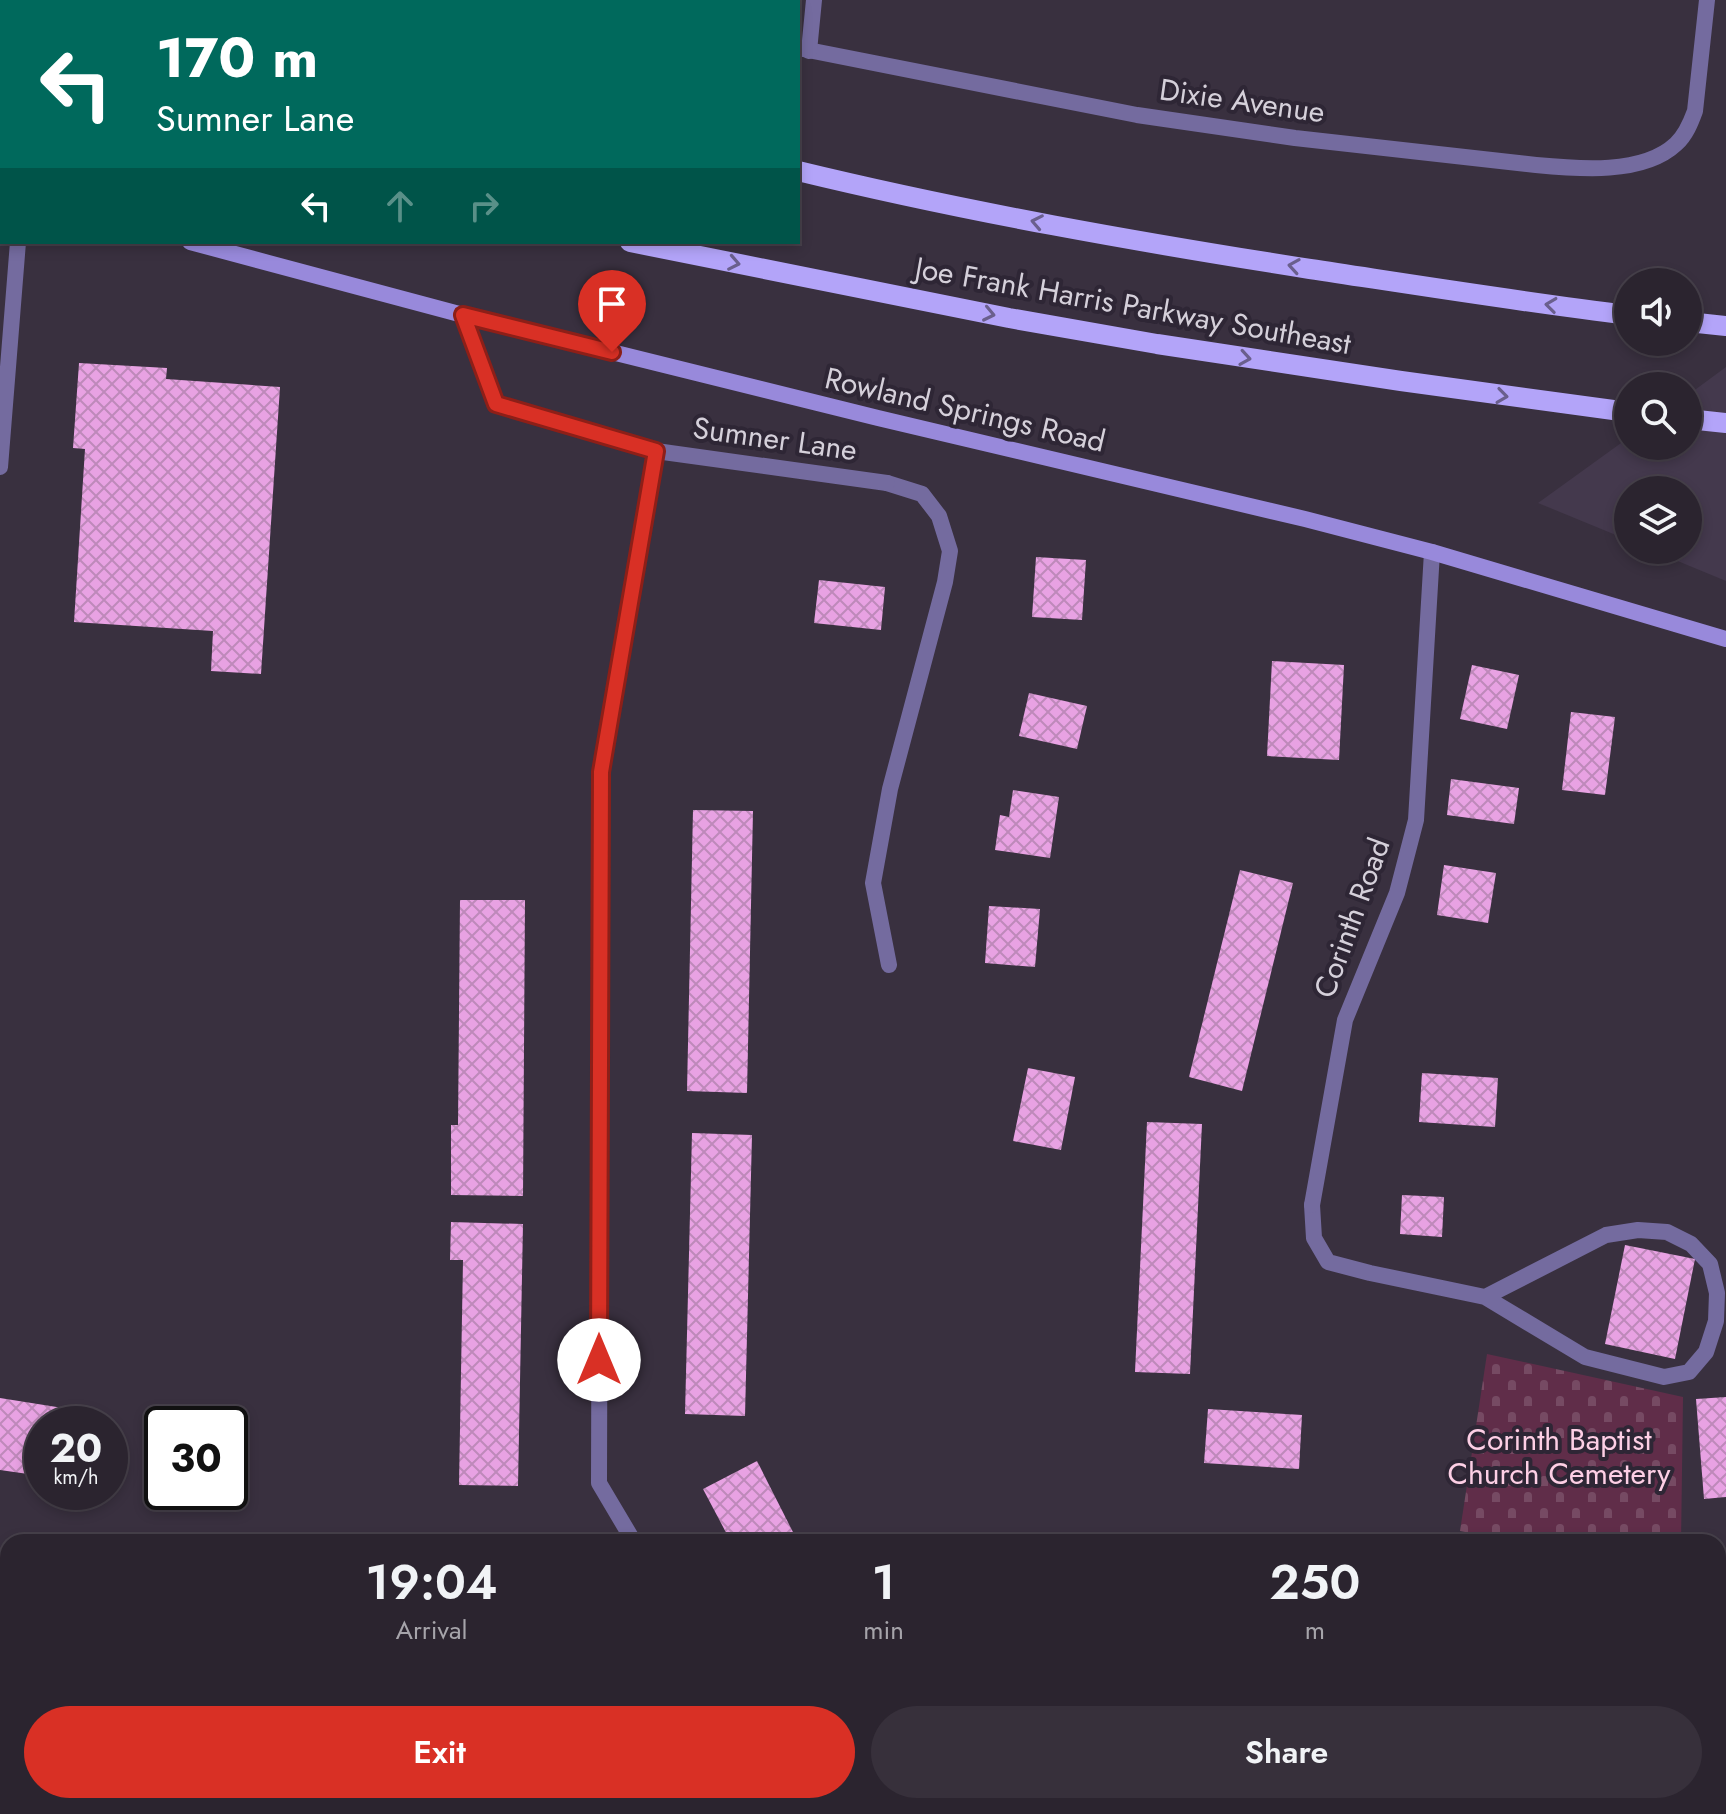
<!DOCTYPE html>
<style>
body{margin:0;font-family:Jost,sans-serif;background:#37303b;color:#f1f3f6;height:100vh;display:flex;flex-direction:column;font-size:30px;white-space:nowrap}
*{box-sizing:border-box;margin:0}
p{font-size:26px;color:#a6a4aa}
.icon{flex:none;width:44px;height:44px;fill:none;stroke:currentColor;stroke-width:2;stroke-linecap:round;stroke-linejoin:round}
.map{position:relative;flex:1;overflow:hidden}
.panel{position:absolute;left:0px;top:1534px;width:1726px;height:280px;display:flex;flex-direction:column;background:#2b242f;border-radius:24px 24px 0 0;box-shadow:0 4px 12px #0003,0 0 0 2px #47414b}
.panel>*{flex:none}
.banner{position:absolute;left:0px;top:0px;width:800px;height:244px;box-shadow:0 4px 12px #0003,0 0 0 2px #47414b;background:#00695c;color:#fff;overflow:hidden}
.buttons{position:absolute;left:1614px;top:268px;display:grid;gap:16px}
.buttons a{display:grid;place-items:center;width:88px;height:88px;border-radius:50%;background:#2b242f;box-shadow:0 4px 12px #0003,0 0 0 2px #47414b;font-size:40px}
.speed{position:absolute;left:24px;top:1406px;display:flex;gap:16px;font-size:40px;font-weight:700;text-align:center}
.speed>*{display:grid;place-content:center;width:104px;height:104px;border-radius:50%;background:#2b242f;box-shadow:0 4px 12px #0003,0 0 0 2px #47414b;line-height:1}
.speed small{font-size:20px;font-weight:400}
.speed .limit{border:4px solid #111;border-radius:12px;background:#fff;color:#111}
.pin{position:absolute;display:grid;place-items:center;width:68px;height:68px;color:#fff;margin:-82px -34px;border-radius:50% 50% 50% 0;rotate:-45deg;box-shadow:0 0 8px #0007}
.pin .icon{rotate:45deg}
.me{position:absolute;width:88px;margin:-44px;rotate:0deg;stroke-linejoin:round;filter:drop-shadow(0 0 6px #0008)}
.turn{display:flex;align-items:center;gap:28px;height:168px;padding:0 24px;font-size:36px}
.turn .icon{width:104px;height:104px;stroke-width:2.5}
.turn b{display:block;font-size:56px;line-height:68px}
.lanes{display:flex;align-items:center;height:76px;padding:0 24px;background:#0003;justify-content:center;gap:40px;direction:ltr}
.lanes .off{opacity:.35}
.eta{display:flex;justify-content:space-evenly;align-items:center;height:136px;text-align:center}
.eta b{font-size:48px;font-weight:600;line-height:56px}
.button{display:flex;gap:16px;margin-top:auto;padding:16px 24px}
.button a{flex:1;height:92px;border-radius:48px;background:#d93025;color:#fff;font-size:32px;font-weight:600;line-height:92px;text-align:center}
.button a+a{background:#37303b;color:#f1f3f6}
.map>svg:first-child{display:block}
.built{fill:#44394d}
.cemetery{fill:url(#cemetery-stones)}
.building{fill:url(#building-cross-hatch)}
.lines{fill:none;stroke-linecap:round;stroke-linejoin:round}
.lane{stroke:#746b9f;stroke-width:16}
.street{stroke:#746b9f;stroke-width:16}
.secondary{stroke:#9889db;stroke-width:16}
.primary{stroke:#b3a4f9;stroke-width:20}
.oneway{stroke:#6a5f8d}
.route-casing{stroke:#8d1f18;stroke-width:20}
.route{stroke:#d93025;stroke-width:14}
.labels{text-anchor:middle;stroke-width:8;stroke-linejoin:round;paint-order:stroke}
.street-label{font-size:30px;fill:#d5d0da;stroke:#2e2635}
.park-label{font-size:30px;fill:#fdcfe5;stroke:#2e2635}
</style>
<div class="map">
<svg width="1726" height="1814" viewBox="0 0 1726 1814">
<defs>
<pattern id="cemetery-stones" width="16" height="16" patternUnits="userSpaceOnUse" patternTransform="scale(2)"><rect width="16" height="16" fill="#602d49"/><path d="M2 7V4a2 2 0 0 1 4 0v3zM10 15v-3a2 2 0 0 1 4 0v3z" fill="#764a63"/></pattern>
<pattern id="building-cross-hatch" width="8" height="8" patternUnits="userSpaceOnUse" patternTransform="scale(2)"><rect width="8" height="8" fill="#e8a2e3"/><path d="M0 0l8 8M0 8l8-8" fill="none" stroke="#be89ba"/></pattern>
</defs>
<rect width="100%" height="100%" fill="#39303f"/>
<path class="built" d="M 1726,367 L 1726,581 L 1651,550 L 1688,550 L 1688,490 L 1628,490 L 1628,540 L 1538,503 L 1628,438 L 1628,446 L 1688,446 L 1688,395 Z"/>
<path class="cemetery" d="M 1487,1354 L 1683,1397 L 1681,1542 L 1517,1542 L 1460,1531 Z"/>
<g class="building">
<path d="M 79,363 L 167,368 L 166,379 L 280,387 L 261,674 L 211,671 L 213,631 L 74,622 L 85,449 L 73,448 Z"/>
<path d="M 1036,557 L 1086,560 L 1082,620 L 1032,617 Z"/>
<path d="M 819,580 L 885,587 L 881,630 L 814,623 Z"/>
<path d="M 1272,661 L 1344,665 L 1339,760 L 1267,756 Z"/>
<path d="M 1472,665 L 1519,675 L 1507,729 L 1460,719 Z"/>
<path d="M 1029,693 L 1087,706 L 1077,749 L 1019,736 Z"/>
<path d="M 1571,712 L 1615,717 L 1605,795 L 1562,790 Z"/>
<path d="M 1451,779 L 1519,788 L 1514,824 L 1447,815 Z"/>
<path d="M 1013,790 L 1059,797 L 1050,858 L 995,850 L 1000,815 L 1009,817 Z"/>
<path d="M 693,810 L 753,811 L 747,1093 L 687,1091 Z"/>
<path d="M 1444,865 L 1496,873 L 1488,923 L 1437,915 Z"/>
<path d="M 1240,870 L 1293,883 L 1242,1091 L 1189,1077 Z"/>
<path d="M 460,900 L 525,900 L 523,1196 L 451,1195 L 451,1125 L 458,1125 Z"/>
<path d="M 989,906 L 1040,909 L 1035,967 L 985,963 Z"/>
<path d="M 1028,1068 L 1075,1077 L 1061,1150 L 1013,1141 Z"/>
<path d="M 1422,1073 L 1498,1078 L 1495,1127 L 1419,1122 Z"/>
<path d="M 1147,1122 L 1202,1124 L 1190,1374 L 1135,1372 Z"/>
<path d="M 692,1133 L 752,1135 L 745,1416 L 685,1414 Z"/>
<path d="M 1402,1195 L 1444,1197 L 1442,1237 L 1400,1234 Z"/>
<path d="M 451,1222 L 523,1224 L 518,1486 L 459,1485 L 463,1260 L 450,1260 Z"/>
<path d="M 1625,1245 L 1695,1259 L 1675,1359 L 1605,1344 Z"/>
<path d="M 1726,1397 L 1726,1497 L 1704,1499 L 1696,1399 Z"/>
<path d="M 0,1398 L 107,1415 L 106,1424 L 42,1424 L 42,1476 L 0,1470 Z"/>
<path d="M 1208,1409 L 1302,1415 L 1299,1469 L 1204,1463 Z"/>
<path d="M 757,1461 L 798,1542 L 731,1542 L 703,1489 Z"/>
<path d="M 628,1806 L 699,1806 L 704,1814 L 633,1814 Z"/>
<path d="M 886,1806 L 955,1806 L 959,1814 L 890,1814 Z"/>
</g>
<g class="lines">
<g class="lane">
<path d="M 0,467 L 18,242"/>
<path d="M 887,483 L 922,494 L 939,516 L 950,551 L 945,582 L 890,789 L 873,883 L 889,965"/>
<path d="M 1312,1205 L 1314,1238 L 1328,1262 L 1370,1273 L 1485,1297 L 1585,1357 L 1664,1377 L 1689,1372 L 1706,1352 L 1716,1321 L 1717,1293 L 1710,1264 L 1691,1244 L 1667,1232 L 1638,1230 L 1606,1235 L 1485,1297"/>
</g>
<g class="street">
<path d="M 603,0 L 612,2"/>
<path d="M 798,48 L 1137,115 L 1295,138 L 1536,165 C 1578,169 1643,175 1676,144 C 1686,135 1691,122 1695,111 L 1707,0"/>
<path d="M 809,51 L 814,0"/>
<path d="M 463,315 L 496,404 L 656,451 L 601,772 L 599,1483 L 634,1542"/>
<path d="M 656,451 L 887,483"/>
<path d="M 1312,1205 L 1345,1020 L 1397,893 L 1416,820 L 1432,552"/>
<path d="M 789,1806 L 794,1814"/>
</g>
<g class="secondary">
<path d="M 0,206 L 2,206"/>
<path d="M 190,242 L 463,315 L 878,418 L 1305,519 L 1432,552 L 1726,639"/>
</g>
<g class="primary">
<path d="M 67,0 L 76,2"/>
<path d="M 0,96 L 2,96"/>
<path d="M 798,171 C 967,212 1138,242 1310,269 C 1416,285 1522,302 1628,315"/>
<path d="M 630,242 L 1009,318 L 1157,344 L 1401,381 L 1628,412"/>
<path d="M 1688,322 L 1726,326"/>
<path d="M 1688,419 L 1726,423"/>
</g>
</g>
<defs><path id="oneway-chevron" d="M-2-3.5L2.5 0L-2 3.5" fill="none" stroke-width="1.6" stroke-linecap="round" stroke-linejoin="round" transform="scale(2)"/></defs>
<g class="oneway">
<use href="#oneway-chevron" transform="translate(1037 222) rotate(-169)"/>
<use href="#oneway-chevron" transform="translate(734 263) rotate(11)"/>
<use href="#oneway-chevron" transform="translate(1294 266) rotate(-171)"/>
<use href="#oneway-chevron" transform="translate(1551 305) rotate(-173)"/>
<use href="#oneway-chevron" transform="translate(989 314) rotate(12)"/>
<use href="#oneway-chevron" transform="translate(1245 358) rotate(9)"/>
<use href="#oneway-chevron" transform="translate(1502 396) rotate(8)"/>
</g>
<g class="lines">
<g class="route-casing">
<path id="route" d="M 599,1360 L 601,772 L 656,451 L 496,404 L 463,315 L 612,352"/>
</g>
<use href="#route" class="route"/>
</g>
<g class="labels">
<g class="street-label">
<text transform="translate(1242 101) rotate(8)" y="10">Dixie Avenue</text>
<text transform="translate(1133 306) rotate(10)" y="10">Joe Frank Harris Parkway Southeast</text>
<text transform="translate(965 410) rotate(13)" y="10">Rowland Springs Road</text>
<text transform="translate(775 439) rotate(8)" y="10">Sumner Lane</text>
<text transform="translate(1352 918) rotate(-70)" y="10">Corinth Road</text>
</g>
<g class="park-label">
<text x="1559" y="1450">Corinth Baptist<tspan x="1559" dy="34">Church Cemetery</tspan></text>
</g>
</g>
</svg>
<div class="buttons">
<a><svg class="icon" aria-label="sound" viewBox="0 0 24 24"><path d="M4 9h4l5-4v14l-5-4H4zM17 9q2 3 0 6"/></svg></a>
<a><svg class="icon" aria-label="search" viewBox="0 0 24 24"><circle cx="10" cy="10" r="6"/><path d="M15 15l6 6"/></svg></a>
<a><svg class="icon" aria-label="layers" viewBox="0 0 24 24"><path d="M12 4l9 5-9 5-9-5zM3 14l9 5 9-5"/></svg></a>
</div>
<div class="speed"><div>20<small>km/h</small></div><div class="limit">30</div></div>
<div class="pin" style="left:612px;top:352px;background:#d93025"><svg class="icon" aria-label="arrive" viewBox="0 0 24 24"><path d="M6 21V4h12l-3 4 3 4H6"/></svg></div>
<svg class="me" style="left:599px;top:1360px" viewBox="-20 -20 40 40"><circle r="19" fill="#fff"/><path d="M0-13L10 11 0 6-10 11z" fill="#d93025"/></svg>
<div class="banner">
<div class="turn"><svg class="icon" aria-label="left" viewBox="0 0 24 24"><path d="M17 20v-9H6M10 6l-5 5 5 5"/></svg><div><b>170 m</b>Sumner Lane</div></div>
<div class="lanes"><svg class="icon" aria-label="left" viewBox="0 0 24 24"><path d="M17 20v-9H6M10 6l-5 5 5 5"/></svg><svg class="icon off" aria-label="ahead" viewBox="0 0 24 24"><path d="M12 20V5M6 11l6-6 6 6"/></svg><svg class="icon off" aria-label="right" viewBox="0 0 24 24"><path d="M7 20v-9h11M14 6l5 5-5 5"/></svg></div>
</div>
<section class="panel">
<div class="eta">
<div><b>19:04</b><p>Arrival</p></div>
<div><b>1</b><p>min</p></div>
<div><b>250</b><p>m</p></div>
</div>
<div class="button"><a>Exit</a><a>Share</a></div>
</section>
</div>
